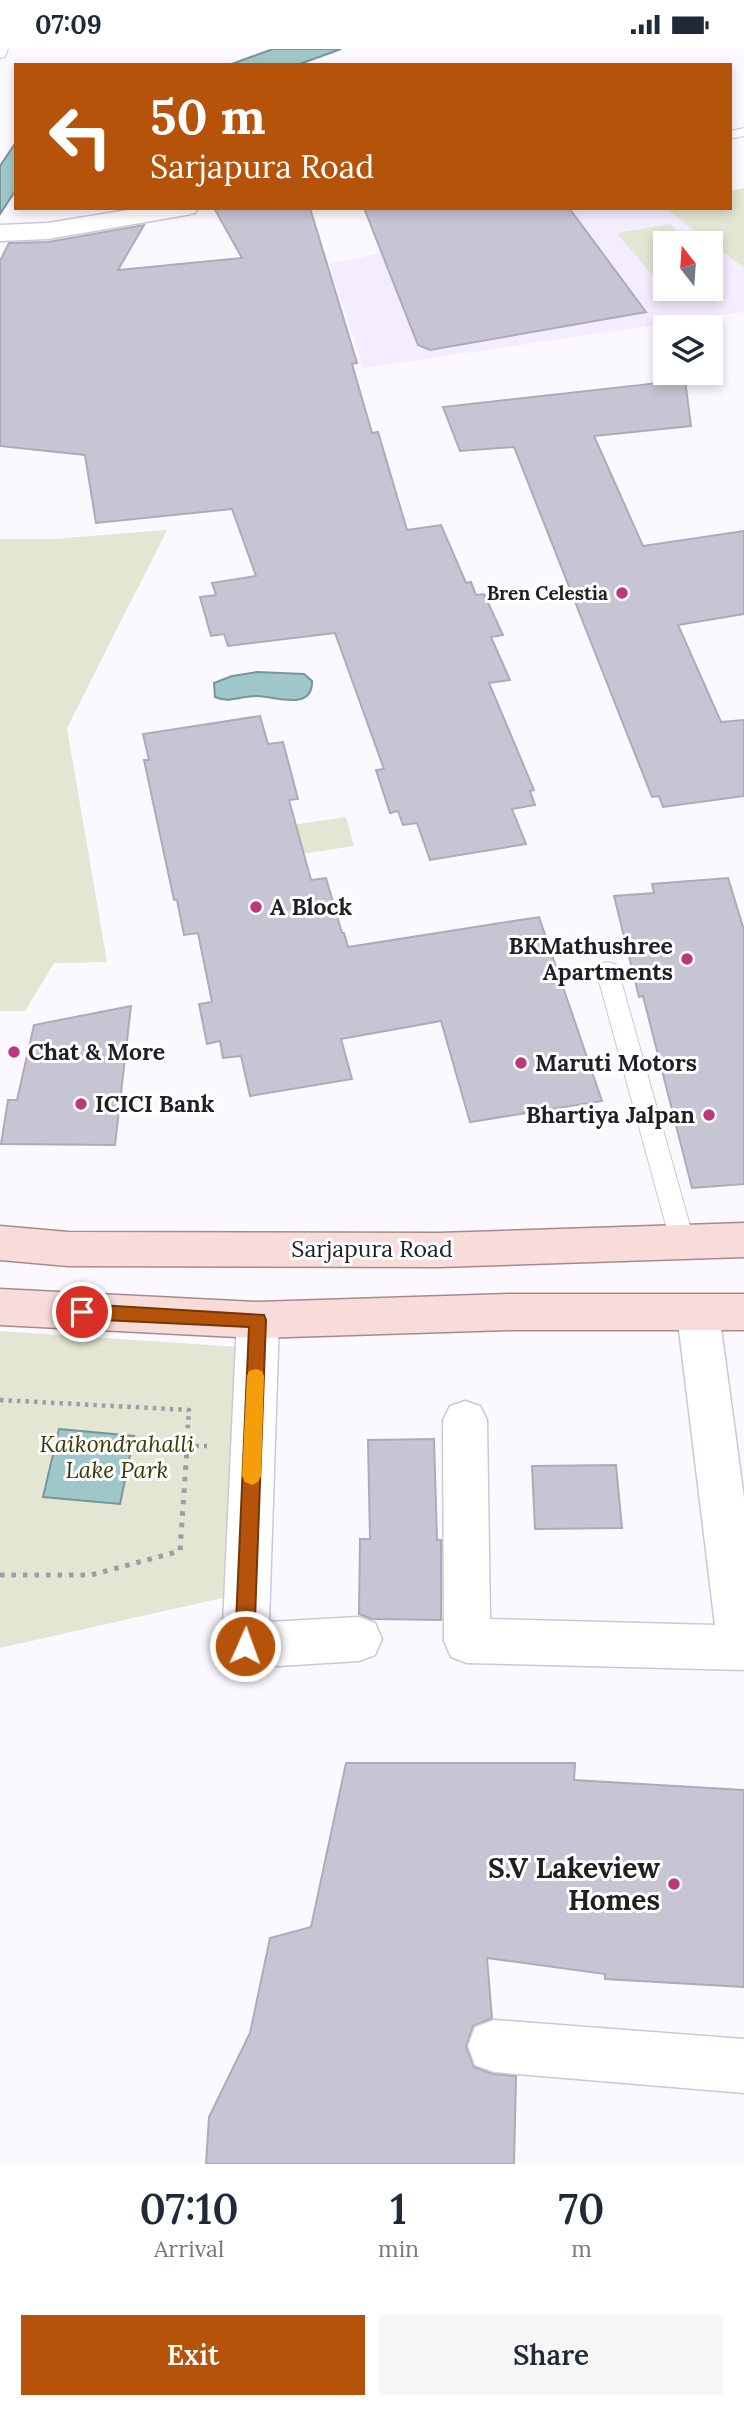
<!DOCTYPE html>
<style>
body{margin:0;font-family:Lora,serif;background:#f6f6f7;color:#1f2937;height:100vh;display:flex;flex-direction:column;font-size:26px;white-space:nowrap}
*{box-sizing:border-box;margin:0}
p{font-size:23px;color:#747a83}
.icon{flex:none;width:38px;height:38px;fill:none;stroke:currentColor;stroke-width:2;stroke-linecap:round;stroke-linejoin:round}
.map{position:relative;height:2115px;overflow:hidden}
.sheet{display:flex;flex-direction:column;background:#fff;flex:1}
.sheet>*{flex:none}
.guide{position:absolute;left:14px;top:14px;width:718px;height:147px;border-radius:0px;box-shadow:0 4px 10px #0003;background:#b45309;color:#fff;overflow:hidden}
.needle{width:46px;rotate:343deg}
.controls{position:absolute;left:653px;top:182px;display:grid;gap:14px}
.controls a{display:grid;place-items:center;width:70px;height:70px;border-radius:0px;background:#fff;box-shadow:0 4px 10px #0003;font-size:35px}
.pin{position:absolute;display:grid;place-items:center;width:60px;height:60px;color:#fff;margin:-30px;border:4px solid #fff;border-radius:50%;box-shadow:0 2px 7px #0007}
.me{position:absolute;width:77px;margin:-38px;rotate:2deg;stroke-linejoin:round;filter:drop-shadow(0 0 5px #0008)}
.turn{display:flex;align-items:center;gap:24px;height:147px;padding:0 21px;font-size:32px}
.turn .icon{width:91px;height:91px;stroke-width:2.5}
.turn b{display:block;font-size:49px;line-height:60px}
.eta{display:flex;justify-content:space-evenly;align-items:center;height:119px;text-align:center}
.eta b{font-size:42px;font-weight:600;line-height:49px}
.button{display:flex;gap:14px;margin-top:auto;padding:14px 21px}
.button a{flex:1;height:80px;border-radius:0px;background:#b45309;color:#fff;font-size:28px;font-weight:600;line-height:80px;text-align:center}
.button a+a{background:#f6f6f7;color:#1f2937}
.status{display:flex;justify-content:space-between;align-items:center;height:49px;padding:0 35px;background:#fff;direction:ltr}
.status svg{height:19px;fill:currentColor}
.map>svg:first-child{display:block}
.built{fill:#f3edff;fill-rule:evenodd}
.green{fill:#e3e6d2}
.water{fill:#9fc7ca;stroke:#799598;stroke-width:2}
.building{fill:#c7c5d4;stroke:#adabb9;stroke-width:2}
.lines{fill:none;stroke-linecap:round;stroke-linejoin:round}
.service-casing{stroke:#ccc7d6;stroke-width:2}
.minor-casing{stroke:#ccc7d6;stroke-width:3}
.primary-casing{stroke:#a88a89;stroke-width:3}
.path-far1{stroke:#9f9da3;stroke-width:4.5;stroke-dasharray:3.5 5;stroke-linecap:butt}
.path{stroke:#9f9da3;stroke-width:5;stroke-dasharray:4.5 7;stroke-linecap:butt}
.service{fill:#fff;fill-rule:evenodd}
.minor{fill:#fff;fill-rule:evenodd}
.primary{fill:#f7dcd9;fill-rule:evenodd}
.route{fill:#b45309;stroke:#753606;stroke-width:2}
.slow{fill:#f59e0b}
.poi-dot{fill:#bd387b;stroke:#fff;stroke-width:2.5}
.labels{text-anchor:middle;stroke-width:6;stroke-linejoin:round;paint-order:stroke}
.far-poi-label{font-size:19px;font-weight:bold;fill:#211f25;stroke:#fff;text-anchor:end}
.poi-label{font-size:23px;font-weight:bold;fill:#211f25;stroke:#fff;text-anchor:start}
.street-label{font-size:23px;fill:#211f25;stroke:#fff}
.park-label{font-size:23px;font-style:italic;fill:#383b04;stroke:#fff}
.near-poi-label{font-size:28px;font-weight:bold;fill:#211f25;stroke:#fff;text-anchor:end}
</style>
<div class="status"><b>07:09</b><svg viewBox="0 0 49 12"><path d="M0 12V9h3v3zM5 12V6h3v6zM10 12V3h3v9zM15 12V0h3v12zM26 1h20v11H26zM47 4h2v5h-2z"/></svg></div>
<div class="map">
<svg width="744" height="2115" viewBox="0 0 744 2115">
<rect width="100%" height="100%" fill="#fbf9ff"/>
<path class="built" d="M 542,159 L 664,159 L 744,219 L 744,263 L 363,319 L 329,213 L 352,211 ZM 665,194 L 710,194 L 710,240 L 665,240 Z"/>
<g class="green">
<path d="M 744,139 L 744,219 L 664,159 L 730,159 L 730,142 Z"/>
<path d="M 671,175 L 688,194 L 665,194 L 665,240 L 691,240 L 667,244 L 617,184 Z"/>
<path d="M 167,481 L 67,679 L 107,913 L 54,914 L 25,962 L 0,962 L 0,490 L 53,490 Z"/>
<path d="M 346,768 L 354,797 L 300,805 L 292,776 Z"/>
<path d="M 0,1282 L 239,1298 L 231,1547 L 0,1599 Z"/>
</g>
<g class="water">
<path d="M 273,0 L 341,0 L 297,16 L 229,16 Z"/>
<path d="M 16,93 L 16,141 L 0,165 L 0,117 Z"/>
<path d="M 257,623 L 304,625 L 312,632 C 313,662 276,648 258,647 C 243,646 230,655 215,648 L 214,634 L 232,627 Z"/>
<path d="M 59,1380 L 134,1387 L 120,1455 L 43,1448 Z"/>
</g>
<g class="building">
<path d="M 214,159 L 310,159 L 357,314 L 352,315 L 372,384 L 378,383 L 407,481 L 441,476 L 466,534 L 471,533 L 476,546 L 484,545 L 503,586 L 491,588 L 510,631 L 489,634 L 534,741 L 530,742 L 535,756 L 512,760 L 526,795 L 430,811 L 417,774 L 403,776 L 398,762 L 390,764 L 376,721 L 384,720 L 335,584 L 228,597 L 224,585 L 211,587 L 200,548 L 216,546 L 212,534 L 256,527 L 232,460 L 96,474 L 85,406 L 0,397 L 0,212 L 9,194 L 48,193 L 144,176 L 118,221 L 242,209 Z"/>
<path d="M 364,159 L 569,159 L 646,263 L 430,301 L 418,296 Z"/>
<path d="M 685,331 L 691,377 L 594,387 L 643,497 L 744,482 L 744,565 L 678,576 L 721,673 L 744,671 L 744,747 L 663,758 L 659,747 L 652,748 L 514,398 L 460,402 L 443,358 Z"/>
<path d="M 260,667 L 268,695 L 283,693 L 298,750 L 289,751 L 311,831 L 326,829 L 342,884 L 344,884 L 348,898 L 539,868 L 602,1052 L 470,1073 L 441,972 L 341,990 L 352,1030 L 250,1047 L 241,1007 L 223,1009 L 220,992 L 207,995 L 199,955 L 212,953 L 198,884 L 184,886 L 177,851 L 174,851 L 144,711 L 149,711 L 143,685 Z"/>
<path d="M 728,829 L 744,881 L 744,1135 L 692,1139 L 643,947 L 639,948 L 614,847 L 654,844 L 652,835 Z"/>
<path d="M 131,957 L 115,1096 L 1,1095 L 8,1051 L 17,1051 L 34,976 Z"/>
<path d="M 434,1390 L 437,1491 L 441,1491 L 441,1571 L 372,1570 L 359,1565 L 360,1490 L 370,1490 L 368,1391 Z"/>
<path d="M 616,1416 L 622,1479 L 535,1480 L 532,1417 Z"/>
<path d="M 346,1714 L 575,1714 L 574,1731 L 744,1741 L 744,1938 L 605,1930 L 605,1925 L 487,1909 L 492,1969 L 473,1977 L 466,1998 L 474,2018 L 493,2025 L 516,2027 L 514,2115 L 206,2115 L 209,2068 L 250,1984 L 270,1889 L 311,1878 Z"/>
</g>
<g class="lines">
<g class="service-casing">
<g id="service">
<path d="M 0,0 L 8,0 L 5,8 L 0,9 Z"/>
<path d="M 744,79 L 744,87 L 730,90 L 730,82 Z"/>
<path d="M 607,913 L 615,915 L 618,921 L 694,1191 L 690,1198 L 682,1201 L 674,1198 L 670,1191 L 596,921 L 599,915 Z"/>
</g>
</g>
<g class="minor-casing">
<g id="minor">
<path d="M 139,159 L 198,159 L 195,164 L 186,166 L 48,190 L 0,192 L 0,176 L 48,174 Z"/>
<path d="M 698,1246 L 713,1251 L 719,1264 L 744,1449 L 744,1621 L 467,1614 L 451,1608 L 444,1592 L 443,1371 L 450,1357 L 465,1352 L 480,1357 L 487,1371 L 490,1570 L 715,1576 L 677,1264 L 683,1251 Z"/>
<path d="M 258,1253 L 273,1258 L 279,1271 L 269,1573 L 359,1568 L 375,1574 L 382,1590 L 375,1606 L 359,1612 L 245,1619 L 229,1613 L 222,1597 L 237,1271 L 243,1258 Z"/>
<path d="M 494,1971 L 744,1990 L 744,2044 L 494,2023 L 475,2016 L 468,1997 L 475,1978 Z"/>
</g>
</g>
<g class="primary-casing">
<g id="primary">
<path d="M 744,1174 L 744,1208 L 439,1218 L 68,1217 L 0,1211 L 0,1177 L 68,1183 L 439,1184 Z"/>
<path d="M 0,1240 L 258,1253 L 508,1245 L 744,1245 L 744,1281 L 508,1281 L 258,1289 L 0,1276 Z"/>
</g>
</g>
<g class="path-far1">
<path d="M 0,1351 L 189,1361 L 186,1401"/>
<path d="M 187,1397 L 207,1397"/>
</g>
<path class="path" d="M 0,1526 L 91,1526 L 180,1502 L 187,1399"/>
<use href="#service" class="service"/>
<use href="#minor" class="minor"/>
<use href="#primary" class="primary"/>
</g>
<path class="route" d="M 82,1255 L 264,1266 L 266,1271 L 254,1597 L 251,1603 L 245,1606 L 238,1603 L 235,1597 L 249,1278 L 82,1270 L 76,1268 L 73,1263 L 76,1257 Z"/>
<path class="slow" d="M 256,1320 L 262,1322 L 264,1327 L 261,1427 L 258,1433 L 252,1436 L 245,1433 L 242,1427 L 247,1327 L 249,1322 Z"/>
<g class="poi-dot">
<circle cx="622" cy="544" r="7"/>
<circle cx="256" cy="858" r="7"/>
<circle cx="687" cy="910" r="7"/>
<circle cx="14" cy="1003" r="7"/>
<circle cx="521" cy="1014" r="7"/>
<circle cx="81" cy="1055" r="7"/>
<circle cx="709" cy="1066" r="7"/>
<circle cx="674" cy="1835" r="7"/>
</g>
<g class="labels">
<g class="far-poi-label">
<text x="608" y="551">Bren Celestia</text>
</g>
<g class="poi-label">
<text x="270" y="866">A Block</text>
<text x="673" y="905" text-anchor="end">BKMathushree<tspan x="673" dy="26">Apartments</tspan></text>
<text x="28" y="1011">Chat &amp; More</text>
<text x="535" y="1022">Maruti Motors</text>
<text x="95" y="1063">ICICI Bank</text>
<text x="695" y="1074" text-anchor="end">Bhartiya Jalpan</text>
</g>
<g class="street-label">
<text x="372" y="1208">Sarjapura Road</text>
</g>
<g class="park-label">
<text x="117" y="1403">Kaikondrahalli<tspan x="117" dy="26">Lake Park</tspan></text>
</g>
<g class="near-poi-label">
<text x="660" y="1829">S.V Lakeview<tspan x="660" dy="32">Homes</tspan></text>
</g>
</g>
</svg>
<div class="controls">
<a><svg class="needle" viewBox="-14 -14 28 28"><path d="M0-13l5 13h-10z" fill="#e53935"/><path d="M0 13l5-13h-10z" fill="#747a83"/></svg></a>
<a><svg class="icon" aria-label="layers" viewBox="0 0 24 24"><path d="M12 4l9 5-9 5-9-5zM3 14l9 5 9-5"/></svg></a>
</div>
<div class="pin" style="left:82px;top:1263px;background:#d93025"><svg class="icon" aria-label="arrive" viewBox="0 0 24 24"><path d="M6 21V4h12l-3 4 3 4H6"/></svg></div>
<svg class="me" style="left:245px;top:1597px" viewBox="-20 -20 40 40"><circle r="17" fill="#b45309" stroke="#fff" stroke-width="3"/><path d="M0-11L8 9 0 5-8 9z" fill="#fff"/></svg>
<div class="guide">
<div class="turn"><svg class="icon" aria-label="left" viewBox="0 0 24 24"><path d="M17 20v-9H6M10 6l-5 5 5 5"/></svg><div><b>50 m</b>Sarjapura Road</div></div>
</div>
</div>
<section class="sheet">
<div class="eta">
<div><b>07:10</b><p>Arrival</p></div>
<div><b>1</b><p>min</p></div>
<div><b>70</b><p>m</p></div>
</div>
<div class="button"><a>Exit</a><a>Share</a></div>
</section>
